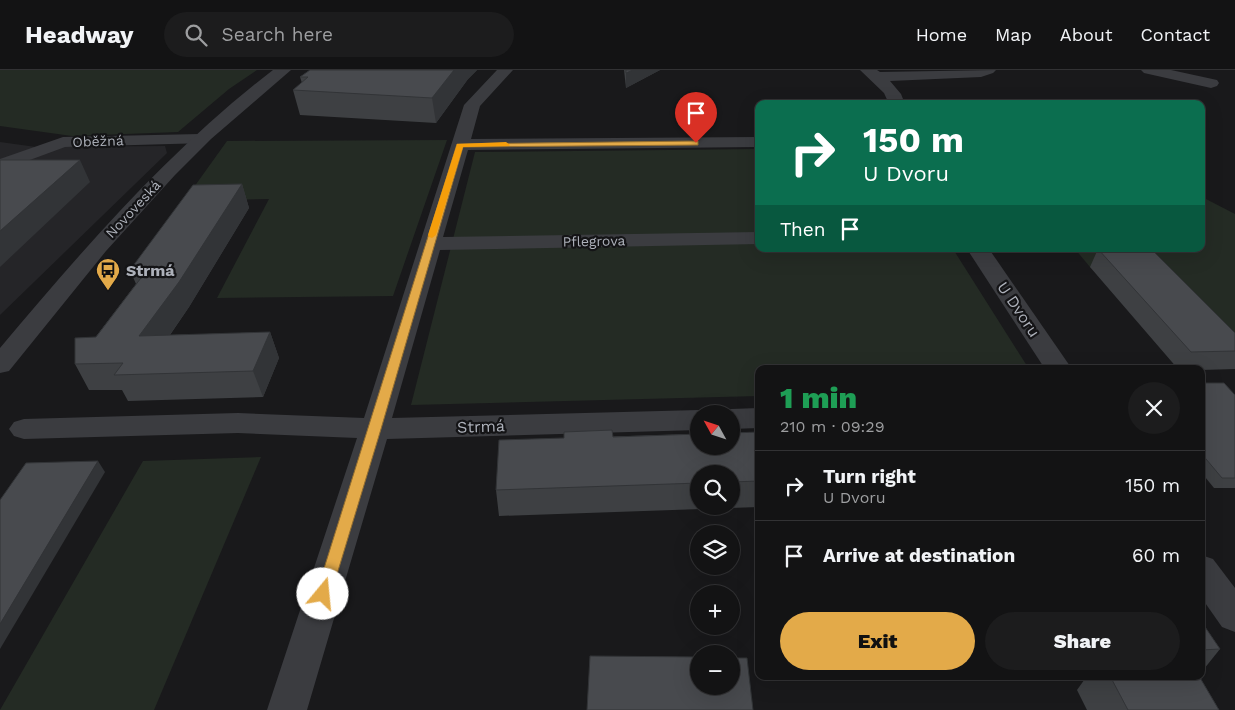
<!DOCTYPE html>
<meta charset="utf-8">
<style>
body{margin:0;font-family:"Work Sans",sans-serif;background:#1c1c1d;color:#f1f3f6;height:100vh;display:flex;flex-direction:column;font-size:19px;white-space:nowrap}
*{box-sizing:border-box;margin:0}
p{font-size:16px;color:#9d9ea0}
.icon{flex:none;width:28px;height:28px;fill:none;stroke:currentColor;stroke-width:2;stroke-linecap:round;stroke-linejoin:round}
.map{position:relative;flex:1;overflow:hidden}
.side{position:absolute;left:755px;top:295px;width:450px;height:315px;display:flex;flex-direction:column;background:#131314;border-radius:10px;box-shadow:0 5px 20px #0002,0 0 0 1px #323234}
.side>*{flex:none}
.guide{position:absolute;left:755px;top:30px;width:450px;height:152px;border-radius:10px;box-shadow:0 5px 20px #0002,0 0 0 1px #323234;background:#0b6e4f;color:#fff;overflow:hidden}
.needle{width:32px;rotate:310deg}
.buttons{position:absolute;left:690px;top:335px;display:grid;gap:10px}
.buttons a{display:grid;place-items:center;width:50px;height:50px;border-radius:50%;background:#131314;box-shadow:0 5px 20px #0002,0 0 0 1px #323234;font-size:25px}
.pin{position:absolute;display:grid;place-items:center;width:42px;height:42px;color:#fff;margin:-51px -21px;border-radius:50% 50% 50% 0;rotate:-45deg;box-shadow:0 0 5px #0007}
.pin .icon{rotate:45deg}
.me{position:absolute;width:55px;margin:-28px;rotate:17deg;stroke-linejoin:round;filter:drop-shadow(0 0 4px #0008)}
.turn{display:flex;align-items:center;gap:18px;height:105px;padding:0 25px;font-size:22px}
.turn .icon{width:65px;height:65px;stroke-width:2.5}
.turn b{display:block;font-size:35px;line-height:42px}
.then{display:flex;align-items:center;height:48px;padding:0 25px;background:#0003;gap:10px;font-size:19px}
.round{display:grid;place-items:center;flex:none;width:52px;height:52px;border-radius:26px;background:#1c1c1d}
.overview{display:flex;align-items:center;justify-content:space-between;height:85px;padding:0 25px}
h1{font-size:30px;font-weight:800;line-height:38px;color:#1e9e55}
.primary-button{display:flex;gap:10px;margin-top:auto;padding:10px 25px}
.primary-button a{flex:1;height:58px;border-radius:30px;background:#e3aa49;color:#111;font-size:20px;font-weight:800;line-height:58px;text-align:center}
.primary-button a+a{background:#1c1c1d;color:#f1f3f6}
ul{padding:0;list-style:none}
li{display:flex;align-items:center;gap:15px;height:70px;padding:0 25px;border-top:1px solid #323234}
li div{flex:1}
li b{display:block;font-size:19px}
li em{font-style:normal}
header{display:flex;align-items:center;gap:30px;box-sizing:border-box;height:70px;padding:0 25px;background:#131314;border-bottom:1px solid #323234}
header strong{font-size:24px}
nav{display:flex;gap:28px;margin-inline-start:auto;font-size:18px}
.search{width:350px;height:45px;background:#1c1c1d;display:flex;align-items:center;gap:12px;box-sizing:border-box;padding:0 18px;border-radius:28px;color:#9d9ea0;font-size:19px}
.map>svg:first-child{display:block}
.built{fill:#252528}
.green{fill:#242b24}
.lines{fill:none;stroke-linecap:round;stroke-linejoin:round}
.minor{fill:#3b3c40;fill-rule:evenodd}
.tertiary{fill:#3b3c40;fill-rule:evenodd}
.wall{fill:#3e4043;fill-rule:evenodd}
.shaded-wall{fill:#323437}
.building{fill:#484a4e;stroke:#323437}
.route{fill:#e3aa49;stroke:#946e2f}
.slow{fill:#f59e0b}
.labels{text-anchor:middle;stroke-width:4.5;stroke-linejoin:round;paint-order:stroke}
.far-street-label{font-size:14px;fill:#adb1ba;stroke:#141416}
.poi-label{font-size:16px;font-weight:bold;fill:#adb1ba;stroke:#141416;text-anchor:start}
.street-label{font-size:16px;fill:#adb1ba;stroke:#141416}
</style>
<header>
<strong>Headway</strong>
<div class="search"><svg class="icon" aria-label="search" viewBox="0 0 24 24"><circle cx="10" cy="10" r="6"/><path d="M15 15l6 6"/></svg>Search here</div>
<nav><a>Home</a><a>Map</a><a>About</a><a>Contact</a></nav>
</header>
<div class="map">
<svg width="1235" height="640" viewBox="0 0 1235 640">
<rect width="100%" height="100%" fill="#19191b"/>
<path class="built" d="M 0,72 L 36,77 L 165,76 L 167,83 L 0,245 Z"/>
<g class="green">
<path d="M 0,0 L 257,0 L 229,19 L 178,62 L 72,66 L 0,56 Z"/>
<path d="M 447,70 L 393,226 L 217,228 L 269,129 L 184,131 L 227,71 Z"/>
<path d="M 759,79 L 759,179 L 953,179 L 1029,299 L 759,299 L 759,326 L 411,335 L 475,82 Z"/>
<path d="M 1204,128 L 1235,144 L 1235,293 L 1090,197 L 1075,179 L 1201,179 L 1201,129 Z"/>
<path d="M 261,387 L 154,640 L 0,640 L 143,391 Z"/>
</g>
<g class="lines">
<g class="minor">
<path d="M 497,0 L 513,0 L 480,36 L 471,69 L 759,67 L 759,77 L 468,80 L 443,167 L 759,162 L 759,174 L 440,180 L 392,348 L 699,340 L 710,344 L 699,344 L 699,360 L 387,369 L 307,640 L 267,640 L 357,368 L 238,363 L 24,369 L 14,366 L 9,359 L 14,352 L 24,349 L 238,343 L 364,348 L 464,35 Z"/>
<path d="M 860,0 L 877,0 L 880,2 L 996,0 L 993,3 L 981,7 L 890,11 L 901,24 L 905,34 L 889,34 L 884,23 Z"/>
<path d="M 1141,0 L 1171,0 L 1217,10 L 1219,13 L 1217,16 L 1211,18 L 1144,3 Z"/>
<path d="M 200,64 L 206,65 L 209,69 L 206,73 L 65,77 L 0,101 L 0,89 L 63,67 Z"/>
<path d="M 967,179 L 989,179 L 1072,299 L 1045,299 Z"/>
<path d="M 759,338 L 759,358 L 731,359 L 731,344 L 720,344 L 731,339 Z"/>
<path d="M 1201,485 L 1213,489 L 1235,518 L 1235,562 L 1222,557 L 1201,527 Z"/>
</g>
<path class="tertiary" d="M 273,0 L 291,0 L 211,69 L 175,105 L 106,181 L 9,301 L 0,303 L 0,278 C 84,178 169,80 273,0 Z"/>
</g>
<g class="wall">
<path d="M 310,0 L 477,0 L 468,9 L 436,53 L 300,45 L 293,20 L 302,13 L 300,7 Z"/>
<path d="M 624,0 L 660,0 L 626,18 Z"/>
<path d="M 242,114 L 249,138 L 189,237 L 170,265 L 270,262 L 279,288 L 263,327 L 128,331 L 122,320 L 89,320 L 75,294 L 136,214 L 130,200 Z"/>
<path d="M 1098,179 L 1235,263 L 1235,299 L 1201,300 L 1201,299 L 1178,299 L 1090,197 Z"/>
<path d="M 1201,313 L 1235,325 L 1235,418 L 1214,418 L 1201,402 Z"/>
<path d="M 759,362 L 759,437 L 499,446 L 496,420 L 564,368 ZM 699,404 L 731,404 L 731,436 L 699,436 Z"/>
<path d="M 1201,551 L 1220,579 L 1204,599 L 1201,599 Z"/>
<path d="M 1087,606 L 1199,606 L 1219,640 L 1087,640 L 1077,620 Z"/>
</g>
<g class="shaded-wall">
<path d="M 454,0 L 477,0 L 468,9 L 436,53 L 432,28 Z"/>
<path d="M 633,0 L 660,0 L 626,18 L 626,3 Z"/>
<path d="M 80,90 L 90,112 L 0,197 L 0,161 Z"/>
<path d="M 242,114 L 249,138 L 189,237 L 151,292 L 139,266 Z"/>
<path d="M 270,262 L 279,288 L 263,327 L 253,301 Z"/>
<path d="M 98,391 L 105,402 L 0,579 L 0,554 Z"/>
</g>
<g class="building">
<path d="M 310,0 L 454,0 L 432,28 L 293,20 L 308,7 L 300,7 Z"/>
<path d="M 626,0 L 633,0 L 626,3 Z"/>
<path d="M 0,90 L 80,90 L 0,161 Z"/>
<path d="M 242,114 L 179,212 L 139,266 L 270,262 L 253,301 L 114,305 L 123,293 L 75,294 L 75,268 L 96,267 L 147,200 L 130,200 L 193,115 Z"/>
<path d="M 1098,179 L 1151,179 L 1235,263 L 1235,281 L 1191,282 Z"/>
<path d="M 1201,313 L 1224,313 L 1235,325 L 1235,408 L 1222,408 L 1201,383 Z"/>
<path d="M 612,360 L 613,367 L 699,364 L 699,376 L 731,376 L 731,363 L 759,362 L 759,411 L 731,412 L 731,404 L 699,404 L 699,413 L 496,420 L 499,370 L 564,368 L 564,362 Z"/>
<path d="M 98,391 L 0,554 L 0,430 L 26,393 Z"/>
<path d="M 1201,551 L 1220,579 L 1201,580 Z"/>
<path d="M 590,586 L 699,587 L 699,616 L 731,616 L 731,588 L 747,588 L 753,640 L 587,640 Z"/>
<path d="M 1110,606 L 1199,606 L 1219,640 L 1128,640 Z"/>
</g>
<path class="route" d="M 696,71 L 698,71 L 698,75 L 463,77 L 381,359 L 331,524 L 328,529 L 323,531 L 318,529 L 316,524 L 457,74 Z"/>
<path class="slow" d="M 506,72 L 510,75 L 509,76 L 463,77 L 436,165 L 432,168 L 429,167 L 428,165 L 457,74 Z"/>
<defs>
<g id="bus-pin" transform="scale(1.25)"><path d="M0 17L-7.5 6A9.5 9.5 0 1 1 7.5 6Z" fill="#e3aa49" stroke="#141416"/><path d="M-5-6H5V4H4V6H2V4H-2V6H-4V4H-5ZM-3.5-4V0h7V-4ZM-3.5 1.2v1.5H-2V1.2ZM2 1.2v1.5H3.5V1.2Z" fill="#111"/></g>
</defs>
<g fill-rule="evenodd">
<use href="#bus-pin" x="108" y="200"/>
</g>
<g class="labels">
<g class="far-street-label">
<text transform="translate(98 71) rotate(-2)" y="5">Oběžná</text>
<text transform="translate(133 139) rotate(-47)" y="5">Novoveská</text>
<text transform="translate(594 171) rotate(-1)" y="5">Pflegrova</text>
</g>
<g class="poi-label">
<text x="126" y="206">Strmá</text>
</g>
<g class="street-label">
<text transform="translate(1019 239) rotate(56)" y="6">U Dvoru</text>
<text transform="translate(481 356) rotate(-2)" y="6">Strmá</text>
</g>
</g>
</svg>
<div class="buttons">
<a><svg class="needle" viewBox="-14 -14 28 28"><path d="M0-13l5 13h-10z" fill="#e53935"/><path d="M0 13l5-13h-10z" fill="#9d9ea0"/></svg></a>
<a><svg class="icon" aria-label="search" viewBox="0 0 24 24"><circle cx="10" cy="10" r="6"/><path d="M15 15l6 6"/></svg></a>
<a><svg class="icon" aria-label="layers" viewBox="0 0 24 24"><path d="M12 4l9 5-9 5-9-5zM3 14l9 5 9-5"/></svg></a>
<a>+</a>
<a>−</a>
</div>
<div class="pin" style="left:696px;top:73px;background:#d93025"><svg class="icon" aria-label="arrive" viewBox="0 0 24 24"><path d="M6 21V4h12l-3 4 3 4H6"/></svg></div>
<svg class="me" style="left:323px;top:524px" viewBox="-20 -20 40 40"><circle r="19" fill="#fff"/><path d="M0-13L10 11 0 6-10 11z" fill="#e3aa49"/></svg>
<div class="guide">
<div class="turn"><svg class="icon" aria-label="right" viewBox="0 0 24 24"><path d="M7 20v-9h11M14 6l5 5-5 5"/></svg><div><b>150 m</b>U Dvoru</div></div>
<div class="then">Then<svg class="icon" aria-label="arrive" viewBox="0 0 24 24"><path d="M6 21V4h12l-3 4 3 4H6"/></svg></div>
</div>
<section class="side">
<div class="overview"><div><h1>1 min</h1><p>210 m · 09:29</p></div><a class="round"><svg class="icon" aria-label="close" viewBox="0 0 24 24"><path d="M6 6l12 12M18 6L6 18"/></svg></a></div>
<ul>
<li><svg class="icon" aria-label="right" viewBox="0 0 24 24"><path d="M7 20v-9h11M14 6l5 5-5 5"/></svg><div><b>Turn right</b><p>U Dvoru</p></div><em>150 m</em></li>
<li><svg class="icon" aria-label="arrive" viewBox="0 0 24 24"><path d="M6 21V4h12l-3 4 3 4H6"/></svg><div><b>Arrive at destination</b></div><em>60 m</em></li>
</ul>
<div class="primary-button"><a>Exit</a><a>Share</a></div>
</section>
</div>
